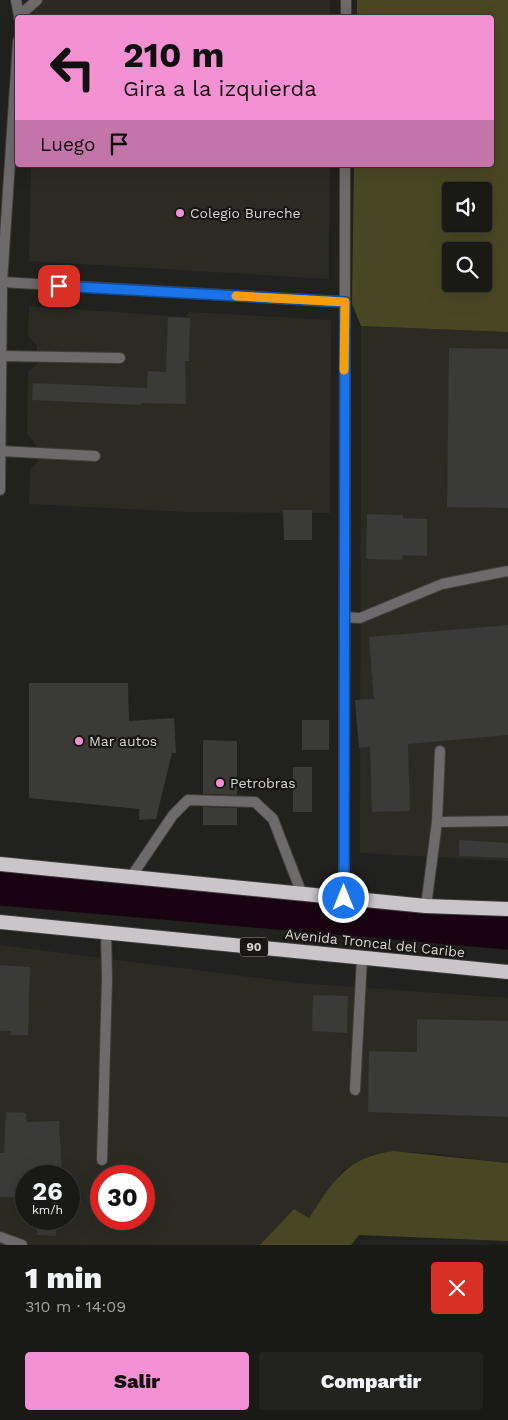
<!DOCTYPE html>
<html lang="es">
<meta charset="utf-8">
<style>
body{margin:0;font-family:"Work Sans",sans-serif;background:#22221f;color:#f1f3f6;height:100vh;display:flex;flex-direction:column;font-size:19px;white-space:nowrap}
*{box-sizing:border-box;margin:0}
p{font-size:16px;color:#9fa0a1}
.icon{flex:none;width:28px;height:28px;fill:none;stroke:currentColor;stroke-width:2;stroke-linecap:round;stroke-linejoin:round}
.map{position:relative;height:1245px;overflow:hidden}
.side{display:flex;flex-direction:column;background:#191916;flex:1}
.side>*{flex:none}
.guide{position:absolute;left:15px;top:15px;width:479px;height:152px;border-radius:5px;box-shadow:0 5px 20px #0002,0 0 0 1px #373835;background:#f491d3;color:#111;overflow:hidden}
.tools{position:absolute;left:442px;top:182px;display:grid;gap:10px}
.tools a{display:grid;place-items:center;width:50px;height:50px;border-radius:5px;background:#191916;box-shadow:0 5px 20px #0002,0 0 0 1px #373835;font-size:25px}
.speed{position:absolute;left:15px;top:1165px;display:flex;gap:10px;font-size:25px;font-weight:700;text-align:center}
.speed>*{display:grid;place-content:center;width:65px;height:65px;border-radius:50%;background:#191916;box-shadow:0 5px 20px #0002,0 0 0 1px #373835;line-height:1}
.speed small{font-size:12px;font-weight:400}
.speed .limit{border:8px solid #d22;background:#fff;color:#111}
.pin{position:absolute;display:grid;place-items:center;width:42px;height:42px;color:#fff;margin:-21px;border-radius:10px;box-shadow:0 2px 8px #0006}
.me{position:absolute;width:55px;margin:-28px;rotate:0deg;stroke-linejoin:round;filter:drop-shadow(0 0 4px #0008)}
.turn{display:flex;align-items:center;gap:18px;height:105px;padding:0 25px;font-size:22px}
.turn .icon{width:65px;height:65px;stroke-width:2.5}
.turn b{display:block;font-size:35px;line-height:42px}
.then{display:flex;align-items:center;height:48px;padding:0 25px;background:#0003;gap:10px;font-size:19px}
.round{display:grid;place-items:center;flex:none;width:52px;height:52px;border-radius:5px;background:#22221f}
.head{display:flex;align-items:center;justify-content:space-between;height:85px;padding:0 25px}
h1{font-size:30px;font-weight:800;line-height:38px}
.action{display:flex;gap:10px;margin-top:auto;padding:10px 25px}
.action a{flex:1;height:58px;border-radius:5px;background:#f491d3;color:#111;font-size:20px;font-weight:800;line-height:58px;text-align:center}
.action a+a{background:#22221f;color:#f1f3f6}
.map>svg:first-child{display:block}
.built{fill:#2c2b23;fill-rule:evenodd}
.green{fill:#494723;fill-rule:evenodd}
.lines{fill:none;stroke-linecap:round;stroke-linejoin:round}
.river{stroke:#190212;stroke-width:35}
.building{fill:#3a3a36}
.service-casing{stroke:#3e3e3a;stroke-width:12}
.minor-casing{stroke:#3e3e3a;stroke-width:12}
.trunk-casing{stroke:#3e3e3a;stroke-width:16}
.service{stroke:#6d6a6c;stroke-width:10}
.minor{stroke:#6d6a6c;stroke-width:10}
.trunk{stroke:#cac5c8;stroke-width:14}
.route-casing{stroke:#114b97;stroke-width:12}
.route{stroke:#1a73e8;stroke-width:9}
.slow{stroke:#f59e0b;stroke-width:9}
.poi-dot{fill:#f491d3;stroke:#181714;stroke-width:2}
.labels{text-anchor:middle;stroke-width:4.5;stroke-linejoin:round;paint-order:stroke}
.shield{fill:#181714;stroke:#9c9b99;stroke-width:1}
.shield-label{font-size:12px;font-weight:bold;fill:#d4d4d2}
.poi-label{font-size:14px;fill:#d4d4d2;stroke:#181714;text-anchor:start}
.street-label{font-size:14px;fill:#d4d4d2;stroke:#181714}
</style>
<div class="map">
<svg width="508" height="1245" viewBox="0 0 508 1245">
<rect width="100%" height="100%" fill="#21211d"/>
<g class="built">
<path d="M 34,0 L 330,0 L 330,17 L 34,18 Z"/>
<path d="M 31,165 L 330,165 L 329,279 L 29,261 Z"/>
<path d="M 29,306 L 185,317 L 189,312 L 331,320 L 330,513 L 187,512 L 29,504 L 30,470 L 38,462 L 36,444 L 27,434 L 28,372 L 37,364 L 37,346 L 28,336 Z"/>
<path d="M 361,326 L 508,332 L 508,861 L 360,853 Z"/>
<path d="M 0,945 L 297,983 L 508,998 L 508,1163 L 436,1154 L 394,1151 L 373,1154 L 342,1171 L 309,1218 L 294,1209 L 260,1245 L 0,1245 ZM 26,1176 L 69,1176 L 69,1219 L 26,1219 ZM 101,1176 L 144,1176 L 144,1219 L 101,1219 Z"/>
</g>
<g class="green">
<path d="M 357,0 L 508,0 L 508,332 L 361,326 L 352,304 L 354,165 L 491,165 L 491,18 L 357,17 ZM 451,191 L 484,191 L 484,224 L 451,224 ZM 451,251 L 484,251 L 484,284 L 451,284 Z"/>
<path d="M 394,1151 L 508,1163 L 508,1241 L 359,1235 L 351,1245 L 260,1245 L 294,1209 L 309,1218 C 334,1181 346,1157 394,1151 Z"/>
</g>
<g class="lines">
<path class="river" d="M 0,888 L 508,932"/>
</g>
<g class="building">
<path d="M 168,317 L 190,318 L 189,361 L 185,361 L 186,404 L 141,403 L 141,405 L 32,400 L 33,383 L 147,388 L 148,371 L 166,372 Z"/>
<path d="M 449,348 L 508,349 L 508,508 L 447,507 Z"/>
<path d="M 283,510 L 312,510 L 312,540 L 284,540 Z"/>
<path d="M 367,514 L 403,515 L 403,518 L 427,519 L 427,556 L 403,555 L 402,560 L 366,559 Z"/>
<path d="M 508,625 L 508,735 L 408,744 L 410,811 L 372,812 L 370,747 L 359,748 L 355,700 L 374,699 L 369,637 Z"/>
<path d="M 29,683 L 128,683 L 129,721 L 174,718 L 176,753 L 172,753 L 156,819 L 139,820 L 139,809 L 29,798 Z"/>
<rect x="302" y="720" width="27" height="30"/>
<path d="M 203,740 L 237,741 L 237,795 L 203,794 Z"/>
<rect x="293" y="767" width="19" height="45"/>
<path d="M 203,807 L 237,808 L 237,825 L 203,825 Z"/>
<path d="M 459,840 L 508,843 L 508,858 L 459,856 Z"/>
<path d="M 0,965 L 30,967 L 28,1035 L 10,1035 L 11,1031 L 0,1031 Z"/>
<path d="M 313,995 L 348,996 L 347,1033 L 312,1031 Z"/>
<path d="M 417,1019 L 508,1021 L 508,1117 L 368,1112 L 369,1051 L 417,1052 Z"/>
<path d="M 6,1112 L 26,1113 L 27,1122 L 59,1121 L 62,1171 L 58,1171 L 58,1176 L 26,1176 L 26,1198 L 0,1197 L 0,1153 L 4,1153 Z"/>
<path d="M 37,1219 L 56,1219 L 56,1236 L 37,1235 Z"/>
</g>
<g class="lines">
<g class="service-casing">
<g id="service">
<path d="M 16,0 L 19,16"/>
<path d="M 19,16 L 37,0"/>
<path d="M 2,356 L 120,358"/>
<path d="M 0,451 L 95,456"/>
<path d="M 344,617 L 360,618 L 442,584 L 508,571"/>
<path d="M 437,822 L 508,821"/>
<path d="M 131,877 L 173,815 L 188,800 L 255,802 L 273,819 L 302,894"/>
<path d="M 426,906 L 437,822 L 440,751"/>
<path d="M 355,1090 L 362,958"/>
<path d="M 102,1160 L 107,979 L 106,933"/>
<path d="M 0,1237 L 22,1245"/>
</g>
</g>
<g class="minor-casing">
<g id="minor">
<path d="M 19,18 L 19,16"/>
<path d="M 346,18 L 346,0"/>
<path d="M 2,282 L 345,302"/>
<path d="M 0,490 L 2,282 L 18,41"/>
<path d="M 344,898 L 345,165"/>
</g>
</g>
<g class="trunk-casing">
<g id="trunk">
<path d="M 0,864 L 426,906 L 508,909"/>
<path d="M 0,922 L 508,972"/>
</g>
</g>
<use href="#service" class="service"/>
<use href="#minor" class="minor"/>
<use href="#trunk" class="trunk"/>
</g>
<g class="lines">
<g class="route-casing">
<path id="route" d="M 59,286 L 345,302 L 344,898"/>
</g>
<use href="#route" class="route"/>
<path class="slow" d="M 236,296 L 345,302 L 344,370"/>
</g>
<g class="poi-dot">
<circle cx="180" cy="213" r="5"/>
<circle cx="79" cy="741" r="5"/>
<circle cx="220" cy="783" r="5"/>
</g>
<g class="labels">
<rect class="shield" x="240" y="937.5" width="28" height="19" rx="4"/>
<g class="shield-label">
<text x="254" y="951">90</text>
</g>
<g class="poi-label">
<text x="190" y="218">Colegio Bureche</text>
<text x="89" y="746">Mar autos</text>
<text x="230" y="788">Petrobras</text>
</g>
<g class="street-label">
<text transform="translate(375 943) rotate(6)" y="5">Avenida Troncal del Caribe</text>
</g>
</g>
</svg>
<div class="tools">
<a><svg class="icon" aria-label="sound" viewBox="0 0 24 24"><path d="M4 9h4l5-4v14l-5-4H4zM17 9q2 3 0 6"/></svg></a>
<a><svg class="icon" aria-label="search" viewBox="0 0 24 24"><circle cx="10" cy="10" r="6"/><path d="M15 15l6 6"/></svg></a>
</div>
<div class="speed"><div>26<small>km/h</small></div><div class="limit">30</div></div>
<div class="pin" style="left:59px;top:286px;background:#d93025"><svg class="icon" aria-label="arrive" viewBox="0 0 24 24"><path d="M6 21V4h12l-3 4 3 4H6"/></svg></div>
<svg class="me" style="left:344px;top:898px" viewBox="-20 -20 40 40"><circle r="17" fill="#1a73e8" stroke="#fff" stroke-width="3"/><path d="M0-11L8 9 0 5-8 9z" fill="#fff"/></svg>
<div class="guide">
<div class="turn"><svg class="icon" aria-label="left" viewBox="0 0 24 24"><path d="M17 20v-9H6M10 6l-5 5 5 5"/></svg><div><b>210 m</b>Gira a la izquierda</div></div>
<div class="then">Luego<svg class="icon" aria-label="arrive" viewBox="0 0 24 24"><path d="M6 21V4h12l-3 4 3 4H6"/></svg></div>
</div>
</div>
<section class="side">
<div class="head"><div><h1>1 min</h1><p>310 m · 14:09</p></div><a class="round" style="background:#d93025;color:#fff"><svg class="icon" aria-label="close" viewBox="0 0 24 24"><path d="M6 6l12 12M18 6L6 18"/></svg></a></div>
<div class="action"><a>Salir</a><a>Compartir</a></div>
</section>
